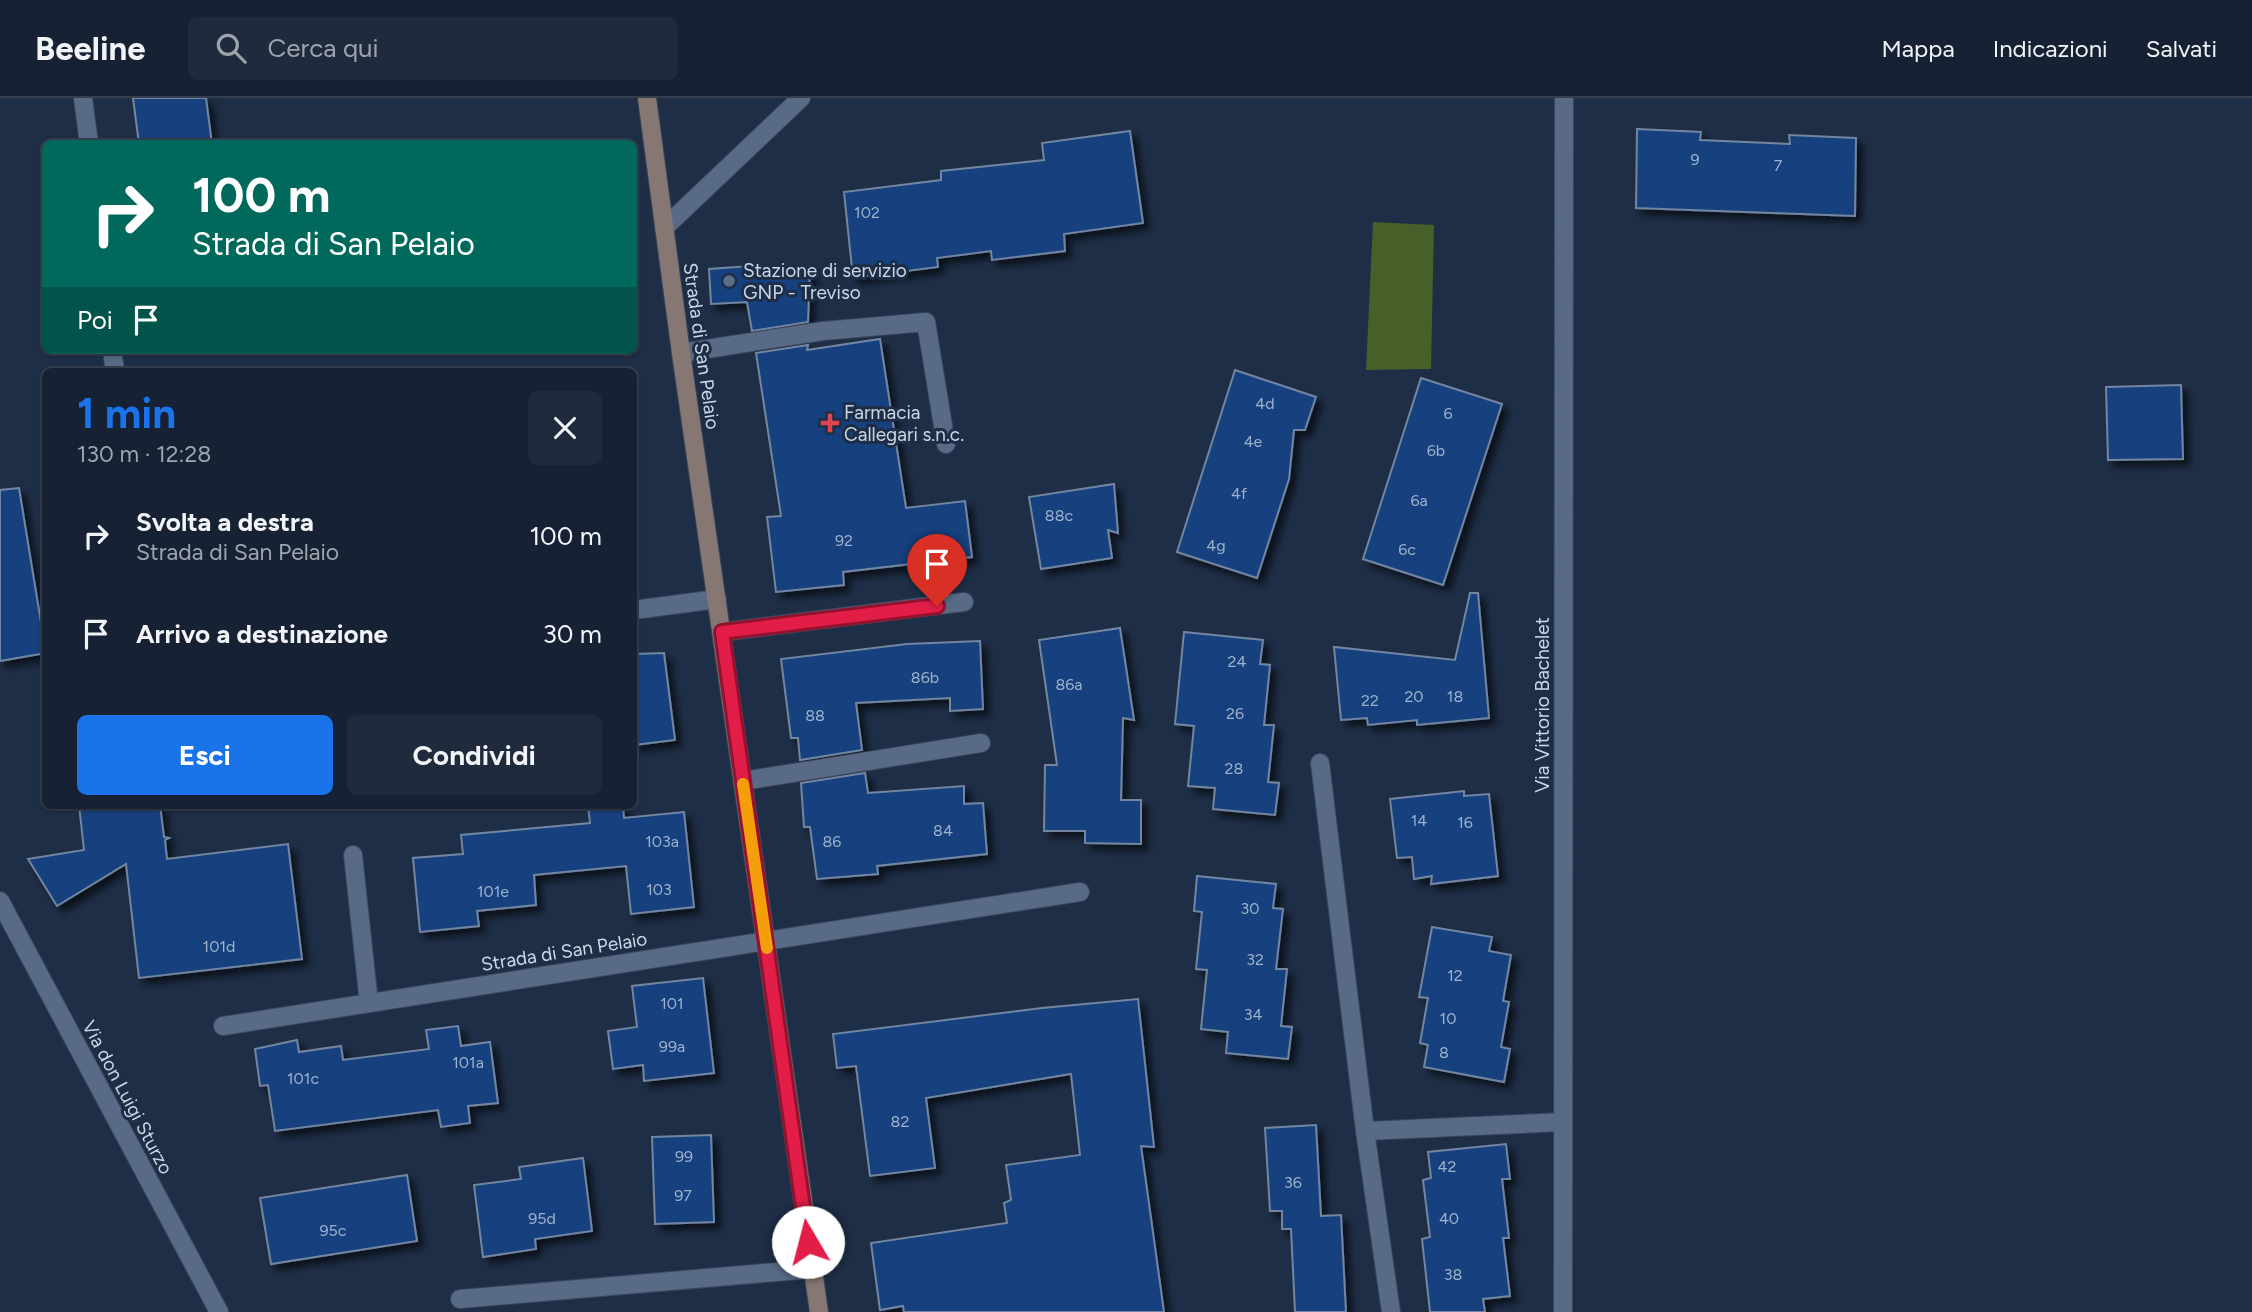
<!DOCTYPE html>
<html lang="it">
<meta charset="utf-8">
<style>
body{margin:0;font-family:Figtree,sans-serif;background:#1f2a3c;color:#f1f3f6;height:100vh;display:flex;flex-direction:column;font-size:26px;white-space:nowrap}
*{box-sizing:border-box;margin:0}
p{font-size:23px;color:#9ea4ac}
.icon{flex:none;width:38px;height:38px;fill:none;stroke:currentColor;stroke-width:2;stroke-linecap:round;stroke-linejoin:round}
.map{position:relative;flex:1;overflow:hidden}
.side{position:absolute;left:42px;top:270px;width:595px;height:441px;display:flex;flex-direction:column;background:#162234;border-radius:10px;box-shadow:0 2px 5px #0004,0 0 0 2px #353f4f}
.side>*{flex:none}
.guide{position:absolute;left:42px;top:42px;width:595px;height:214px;border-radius:10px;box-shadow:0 2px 5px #0004,0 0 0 2px #353f4f;background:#00695c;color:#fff;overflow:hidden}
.pin{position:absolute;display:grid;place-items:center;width:60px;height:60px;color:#fff;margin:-72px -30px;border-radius:50% 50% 50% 0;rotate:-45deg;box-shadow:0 0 7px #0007}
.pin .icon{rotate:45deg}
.me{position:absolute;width:77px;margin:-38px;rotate:352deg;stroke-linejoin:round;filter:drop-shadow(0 0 5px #0008)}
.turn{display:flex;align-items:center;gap:24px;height:147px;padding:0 35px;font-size:32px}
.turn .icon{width:91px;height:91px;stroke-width:2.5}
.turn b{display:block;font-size:49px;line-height:60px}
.then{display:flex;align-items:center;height:66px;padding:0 35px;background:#0003;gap:14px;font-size:26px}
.round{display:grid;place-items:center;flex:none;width:74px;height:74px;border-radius:10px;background:#1f2a3c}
.summary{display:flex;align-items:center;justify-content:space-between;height:119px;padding:0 35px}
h1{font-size:42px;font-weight:700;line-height:52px;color:#1a73e8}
.button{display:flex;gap:14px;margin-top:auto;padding:14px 35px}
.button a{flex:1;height:80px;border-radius:10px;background:#1a73e8;color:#fff;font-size:28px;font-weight:700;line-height:80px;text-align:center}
.button a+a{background:#1f2a3c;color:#f1f3f6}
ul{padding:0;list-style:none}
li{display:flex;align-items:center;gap:21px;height:98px;padding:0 35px}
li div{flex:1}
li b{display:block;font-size:26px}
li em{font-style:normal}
header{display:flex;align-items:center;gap:42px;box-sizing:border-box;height:98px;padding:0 35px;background:#162234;border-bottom:2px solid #353f4f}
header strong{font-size:33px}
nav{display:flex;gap:38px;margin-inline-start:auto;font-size:24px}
.search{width:490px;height:63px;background:#1f2a3c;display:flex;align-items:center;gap:18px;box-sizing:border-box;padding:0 24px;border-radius:10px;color:#9ea4ac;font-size:26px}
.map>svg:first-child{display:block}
.green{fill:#476029}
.building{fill:#16417e;stroke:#7285a1;stroke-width:2;filter:url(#shadow)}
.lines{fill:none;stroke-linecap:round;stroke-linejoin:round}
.minor-casing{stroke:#3a485c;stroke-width:20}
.secondary-casing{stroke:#3a485c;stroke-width:20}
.minor{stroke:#586a86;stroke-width:18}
.secondary{stroke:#867773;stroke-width:18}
.route-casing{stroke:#92132f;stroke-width:18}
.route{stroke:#e11d48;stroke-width:12}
.slow{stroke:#f59e0b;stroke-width:12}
.service-dot{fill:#5c6f8a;stroke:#1e2e46;stroke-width:2.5}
.health-dot{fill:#e0444e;stroke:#1e2e46;stroke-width:2.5}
.labels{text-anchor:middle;stroke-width:6;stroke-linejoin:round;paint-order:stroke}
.number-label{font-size:16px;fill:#9eb2cc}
.poi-label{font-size:19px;fill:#ccd7e6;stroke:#1e2e46;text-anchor:start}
.street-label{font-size:19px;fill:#ccd7e6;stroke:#1e2e46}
</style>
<header>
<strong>Beeline</strong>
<div class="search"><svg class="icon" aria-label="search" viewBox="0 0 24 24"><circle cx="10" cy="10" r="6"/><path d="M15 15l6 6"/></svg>Cerca qui</div>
<nav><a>Mappa</a><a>Indicazioni</a><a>Salvati</a></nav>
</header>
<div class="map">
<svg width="2252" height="1214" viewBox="0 0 2252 1214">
<defs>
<filter id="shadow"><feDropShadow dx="6" dy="6" stdDeviation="3.5" flood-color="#0009"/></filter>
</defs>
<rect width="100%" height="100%" fill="#1e2e46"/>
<path class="green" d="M 1373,124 L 1434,127 L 1431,271 L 1366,272 Z"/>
<g class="building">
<path d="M 133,0 L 206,0 L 212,46 L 139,46 Z"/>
<path d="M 1637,31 L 1701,34 L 1700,42 L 1790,46 L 1789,37 L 1856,40 L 1855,118 L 1636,110 Z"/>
<path d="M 1130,33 L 1143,125 L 1064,136 L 1065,153 L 992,162 L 991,153 L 937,160 L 938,169 L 853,180 L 844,94 L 941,82 L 941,73 L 1044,62 L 1042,45 Z"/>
<path d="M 750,168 L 750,175 L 810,170 L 808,224 L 752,233 L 747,204 L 711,206 L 709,171 Z"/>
<path d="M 880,241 L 906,410 L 965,403 L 972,459 L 843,474 L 844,487 L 776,494 L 767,419 L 781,418 L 756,255 L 808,247 L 807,252 Z"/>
<path d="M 1235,272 L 1316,299 L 1305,332 L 1294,332 L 1289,381 L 1257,480 L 1177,454 Z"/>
<path d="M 1421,280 L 1502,306 L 1443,487 L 1363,461 Z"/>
<path d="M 2181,287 L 2183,361 L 2108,362 L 2106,289 Z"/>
<path d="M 1114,386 L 1118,435 L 1108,432 L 1112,460 L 1041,471 L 1029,399 Z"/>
<path d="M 19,390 L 46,555 L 0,563 L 0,392 Z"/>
<path d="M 1470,495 L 1478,495 L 1489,620 L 1417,627 L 1417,622 L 1368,627 L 1367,620 L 1341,622 L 1334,549 L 1455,562 Z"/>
<path d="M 1120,530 L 1134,622 L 1123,620 L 1121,702 L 1141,702 L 1141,746 L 1085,745 L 1085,733 L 1044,733 L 1045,667 L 1057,667 L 1039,542 Z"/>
<path d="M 1184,534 L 1263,542 L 1260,566 L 1270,567 L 1264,627 L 1274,627 L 1268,684 L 1279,685 L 1275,717 L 1213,711 L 1215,690 L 1188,688 L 1194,628 L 1175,626 Z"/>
<path d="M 980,543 L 983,611 L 950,613 L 950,600 L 856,605 L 862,652 L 800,662 L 798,640 L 791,640 L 781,561 L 907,546 Z"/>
<path d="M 664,555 L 675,642 L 634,647 L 634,556 Z"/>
<path d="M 865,675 L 868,695 L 964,688 L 964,706 L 983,705 L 987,756 L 877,768 L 878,776 L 817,781 L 810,729 L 804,729 L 801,685 Z"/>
<path d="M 1464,693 L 1464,698 L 1489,696 L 1498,778 L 1431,786 L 1432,778 L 1414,781 L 1412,759 L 1397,760 L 1390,701 Z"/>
<path d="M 79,707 L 160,707 L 164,739 L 169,740 L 165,742 L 167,761 L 288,746 L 302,861 L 139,880 L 126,766 L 57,808 L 28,761 L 84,752 Z"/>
<path d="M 588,707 L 623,707 L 624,720 L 684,714 L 694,809 L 631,816 L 626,768 L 534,777 L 536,807 L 477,813 L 479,828 L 420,834 L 413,760 L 463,756 L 461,737 L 590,725 Z"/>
<path d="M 1197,778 L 1276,786 L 1273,810 L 1283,811 L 1276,871 L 1287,871 L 1281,928 L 1292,929 L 1288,961 L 1226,955 L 1228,934 L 1201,931 L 1207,872 L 1196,871 L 1202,814 L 1194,813 Z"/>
<path d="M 1432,829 L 1492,839 L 1489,853 L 1511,857 L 1503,903 L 1509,904 L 1501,949 L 1510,951 L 1504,984 L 1424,969 L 1428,947 L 1420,945 L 1428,900 L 1419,899 Z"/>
<path d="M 703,880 L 714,975 L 644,983 L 643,967 L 613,971 L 608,933 L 637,929 L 632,888 Z"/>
<path d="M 1138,901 L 1154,1049 L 1141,1048 L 1164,1214 L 904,1214 L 903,1208 L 880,1212 L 871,1145 L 1007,1125 L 1004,1105 L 1011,1102 L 1006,1067 L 1080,1057 L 1071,976 L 926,1000 L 935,1070 L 870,1078 L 856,968 L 837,970 L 833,936 L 1042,910 Z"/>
<path d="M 458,928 L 461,948 L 490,944 L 498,1005 L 468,1008 L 470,1025 L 441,1029 L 438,1012 L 275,1033 L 268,987 L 260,988 L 255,951 L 297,942 L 299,954 L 341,948 L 343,962 L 429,951 L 426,932 Z"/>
<path d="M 1316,1027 L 1321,1118 L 1341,1117 L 1346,1214 L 1295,1214 L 1291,1131 L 1282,1131 L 1282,1113 L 1270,1113 L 1265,1030 Z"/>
<path d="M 711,1037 L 714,1124 L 655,1126 L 652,1039 Z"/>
<path d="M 1506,1046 L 1510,1081 L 1502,1081 L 1509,1140 L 1503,1140 L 1510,1198 L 1483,1201 L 1485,1214 L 1430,1214 L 1422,1141 L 1430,1139 L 1423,1082 L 1431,1080 L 1428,1054 Z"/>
<path d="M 583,1060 L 592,1133 L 535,1141 L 536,1151 L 483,1159 L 474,1087 L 521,1081 L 519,1069 Z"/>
<path d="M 407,1077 L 417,1143 L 271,1166 L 260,1100 Z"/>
</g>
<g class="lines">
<g class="minor-casing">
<g id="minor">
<path d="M 83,0 L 89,46"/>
<path d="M 664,130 L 801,0"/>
<path d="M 112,252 L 115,273"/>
<path d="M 681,255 L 823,233 L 926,224 L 946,346"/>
<path d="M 634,512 L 717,501"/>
<path d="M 722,534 L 964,504"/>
<path d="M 1320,665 L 1365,1033 L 1391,1214"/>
<path d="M 743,683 L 981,645"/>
<path d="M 353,757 L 369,905"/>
<path d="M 0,803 L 219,1214"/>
<path d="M 223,928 L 1080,794"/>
<path d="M 1365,1033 L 1563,1024"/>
<path d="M 460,1201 L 812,1171"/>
<path d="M 1563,1214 L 1564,0"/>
</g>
</g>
<g class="secondary-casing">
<path id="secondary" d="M 647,0 L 681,255 L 819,1214"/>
</g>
<use href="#minor" class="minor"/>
<use href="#secondary" class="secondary"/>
</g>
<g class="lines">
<g class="route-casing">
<path id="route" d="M 808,1144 L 722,534 L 937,508"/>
</g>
<use href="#route" class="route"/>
<path class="slow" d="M 743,686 L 767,850"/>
</g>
<circle class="service-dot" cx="729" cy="183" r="7"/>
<path class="health-dot" d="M826.5 314.5h7v7h7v7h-7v7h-7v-7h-7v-7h7z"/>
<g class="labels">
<g class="number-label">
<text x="1695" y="67">9</text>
<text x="1778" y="73">7</text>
<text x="867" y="120">102</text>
<text x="1265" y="311">4d</text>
<text x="1448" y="321">6</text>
<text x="1253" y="349">4e</text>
<text x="1436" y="358">6b</text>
<text x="1239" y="401">4f</text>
<text x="1419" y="408">6a</text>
<text x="1059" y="423">88c</text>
<text x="844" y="448">92</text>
<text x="1216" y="453">4g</text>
<text x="1407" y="457">6c</text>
<text x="1237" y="569">24</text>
<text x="925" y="585">86b</text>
<text x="1069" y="592">86a</text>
<text x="1414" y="604">20</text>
<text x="1455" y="604">18</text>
<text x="1370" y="608">22</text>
<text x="1235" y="621">26</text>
<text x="815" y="623">88</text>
<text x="1234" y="676">28</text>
<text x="1419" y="728">14</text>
<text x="1465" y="730">16</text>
<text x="943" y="738">84</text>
<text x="662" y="749">103a</text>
<text x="832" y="749">86</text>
<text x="659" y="797">103</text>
<text x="493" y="799">101e</text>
<text x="1250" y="816">30</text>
<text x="219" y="854">101d</text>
<text x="1255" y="867">32</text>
<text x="1455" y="883">12</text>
<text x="672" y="911">101</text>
<text x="1253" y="922">34</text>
<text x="1448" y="926">10</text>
<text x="672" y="954">99a</text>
<text x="1444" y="960">8</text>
<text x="468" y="970">101a</text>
<text x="303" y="986">101c</text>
<text x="900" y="1029">82</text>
<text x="684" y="1064">99</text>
<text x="1447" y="1074">42</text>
<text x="1293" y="1090">36</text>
<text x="683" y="1103">97</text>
<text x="542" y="1126">95d</text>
<text x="1449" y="1126">40</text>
<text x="333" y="1138">95c</text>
<text x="1453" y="1182">38</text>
</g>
<g class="poi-label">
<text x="743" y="179">Stazione di servizio<tspan x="743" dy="22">GNP - Treviso</tspan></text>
<text x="844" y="321">Farmacia<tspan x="844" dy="22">Callegari s.n.c.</tspan></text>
</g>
<g class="street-label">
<text transform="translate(702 248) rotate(82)" y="7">Strada di San Pelaio</text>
<text transform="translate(1542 607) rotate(-90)" y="7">Via Vittorio Bachelet</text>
<text transform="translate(564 853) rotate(-9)" y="7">Strada di San Pelaio</text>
<text transform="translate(128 999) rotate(62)" y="7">Via don Luigi Sturzo</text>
</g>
</g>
</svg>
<div class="pin" style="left:937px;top:508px;background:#d93025"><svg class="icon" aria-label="arrive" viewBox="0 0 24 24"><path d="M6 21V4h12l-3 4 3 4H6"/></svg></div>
<svg class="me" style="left:808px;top:1144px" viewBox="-20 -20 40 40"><circle r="19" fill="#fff"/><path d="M0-13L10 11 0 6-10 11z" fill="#e11d48"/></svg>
<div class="guide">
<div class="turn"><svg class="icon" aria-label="right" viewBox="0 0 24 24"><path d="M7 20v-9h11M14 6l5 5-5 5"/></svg><div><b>100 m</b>Strada di San Pelaio</div></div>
<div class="then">Poi<svg class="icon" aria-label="arrive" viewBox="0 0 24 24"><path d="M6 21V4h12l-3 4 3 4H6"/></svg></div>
</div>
<section class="side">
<div class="summary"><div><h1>1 min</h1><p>130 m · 12:28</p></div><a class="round"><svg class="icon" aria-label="close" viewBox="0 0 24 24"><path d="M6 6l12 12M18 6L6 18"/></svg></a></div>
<ul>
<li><svg class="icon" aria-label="right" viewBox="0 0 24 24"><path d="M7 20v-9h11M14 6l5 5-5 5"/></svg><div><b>Svolta a destra</b><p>Strada di San Pelaio</p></div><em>100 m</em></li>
<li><svg class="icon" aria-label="arrive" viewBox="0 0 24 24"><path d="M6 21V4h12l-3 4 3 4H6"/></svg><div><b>Arrivo a destinazione</b></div><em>30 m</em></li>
</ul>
<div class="button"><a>Esci</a><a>Condividi</a></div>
</section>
</div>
